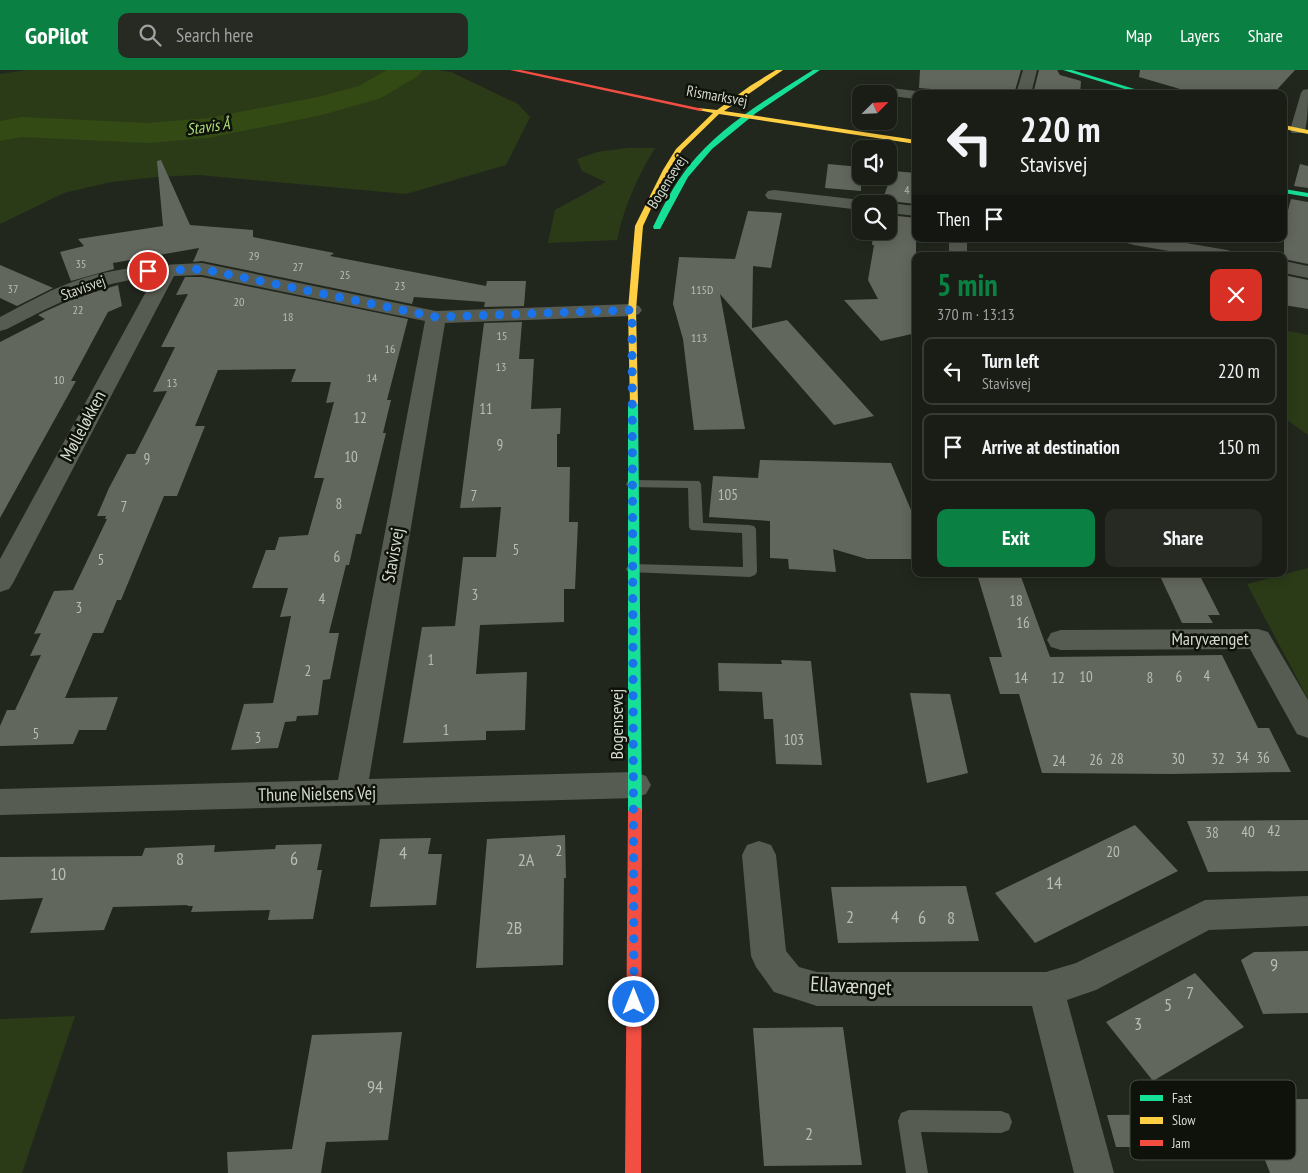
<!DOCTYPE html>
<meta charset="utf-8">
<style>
body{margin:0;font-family:"PT Sans Narrow",sans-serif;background:#272a23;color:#f1f3f6;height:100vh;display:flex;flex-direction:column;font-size:19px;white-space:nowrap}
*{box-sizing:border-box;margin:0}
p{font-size:16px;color:#9fa2a1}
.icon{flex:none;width:28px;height:28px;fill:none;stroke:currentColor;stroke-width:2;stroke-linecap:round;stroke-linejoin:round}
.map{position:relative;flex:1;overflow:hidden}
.details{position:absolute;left:912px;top:182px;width:375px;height:325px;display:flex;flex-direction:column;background:#1a1d16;border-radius:10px;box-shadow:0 2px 12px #0003,0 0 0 1px #383b35}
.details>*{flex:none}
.guide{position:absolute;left:912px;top:20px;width:375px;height:152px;border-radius:10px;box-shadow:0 2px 12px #0003,0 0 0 1px #383b35;background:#1a1d16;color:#f1f3f6;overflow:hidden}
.needle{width:32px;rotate:66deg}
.fabs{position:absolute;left:852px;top:15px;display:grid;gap:10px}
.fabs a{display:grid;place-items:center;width:45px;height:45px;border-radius:10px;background:#1a1d16;box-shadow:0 2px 12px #0003,0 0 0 1px #383b35;font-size:25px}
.pin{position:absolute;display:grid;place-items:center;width:42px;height:42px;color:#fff;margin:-21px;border:2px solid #fff;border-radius:50%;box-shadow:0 1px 5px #0007}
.me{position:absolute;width:55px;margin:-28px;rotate:0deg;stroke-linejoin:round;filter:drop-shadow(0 0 4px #0008)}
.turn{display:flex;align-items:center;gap:18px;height:105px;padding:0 25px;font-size:22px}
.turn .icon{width:65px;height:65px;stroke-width:2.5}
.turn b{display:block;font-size:35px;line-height:42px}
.then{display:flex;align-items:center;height:48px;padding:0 25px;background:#0003;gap:10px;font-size:19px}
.round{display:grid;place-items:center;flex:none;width:52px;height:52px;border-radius:10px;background:#272a23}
.overview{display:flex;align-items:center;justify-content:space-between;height:85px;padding:0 25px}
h1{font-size:30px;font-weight:700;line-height:38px;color:#0b8043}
.primary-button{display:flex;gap:10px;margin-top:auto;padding:10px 25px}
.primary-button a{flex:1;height:58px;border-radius:10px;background:#0b8043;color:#fff;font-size:20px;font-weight:700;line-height:58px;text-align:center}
.primary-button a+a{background:#272a23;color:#f1f3f6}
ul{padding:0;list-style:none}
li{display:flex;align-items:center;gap:15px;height:68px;margin:0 10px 8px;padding:0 15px;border:2px solid #383b35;border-radius:10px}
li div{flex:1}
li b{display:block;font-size:19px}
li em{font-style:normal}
header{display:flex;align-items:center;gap:30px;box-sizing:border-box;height:70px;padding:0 25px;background:#0b8043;color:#fff}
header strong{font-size:24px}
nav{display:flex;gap:28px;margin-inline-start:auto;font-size:18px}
.search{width:350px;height:45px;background:#272a23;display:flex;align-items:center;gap:12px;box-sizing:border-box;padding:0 18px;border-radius:10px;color:#9fa2a1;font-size:19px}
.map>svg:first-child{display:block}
.green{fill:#2b3b17}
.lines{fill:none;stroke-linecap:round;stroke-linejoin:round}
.river{fill:#334a15;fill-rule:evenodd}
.building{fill:#62675d}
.lane{fill:#575c52;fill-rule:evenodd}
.street{fill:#575c52;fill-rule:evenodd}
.fast{fill:#16e098;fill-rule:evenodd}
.slow{fill:#ffcf43;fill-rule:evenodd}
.jam{fill:#f24e42;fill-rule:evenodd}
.route{stroke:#1a73e8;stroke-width:9;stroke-dasharray:0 16.2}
.labels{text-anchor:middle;stroke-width:5;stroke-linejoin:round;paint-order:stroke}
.far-number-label{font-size:12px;fill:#b8bdb2}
.far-street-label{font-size:15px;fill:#d4dace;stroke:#0e120a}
.number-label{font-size:15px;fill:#b8bdb2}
.far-water-label{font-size:16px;font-style:italic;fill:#addd77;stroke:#0e120a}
.street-label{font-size:18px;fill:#d4dace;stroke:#0e120a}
.near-number-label{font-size:18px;fill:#b8bdb2}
.near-street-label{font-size:21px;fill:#d4dace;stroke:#0e120a}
.key{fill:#0e120a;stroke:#494e45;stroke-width:1}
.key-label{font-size:14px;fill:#d4dace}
</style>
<header>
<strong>GoPilot</strong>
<div class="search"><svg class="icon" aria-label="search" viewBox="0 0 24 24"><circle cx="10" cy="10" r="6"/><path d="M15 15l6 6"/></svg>Search here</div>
<nav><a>Map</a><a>Layers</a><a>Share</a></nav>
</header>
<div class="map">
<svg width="1308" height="1103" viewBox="0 0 1308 1103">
<rect width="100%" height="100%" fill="#22271d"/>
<g class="green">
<path d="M 26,0 L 438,0 L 451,2 L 518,34 L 530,47 L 506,95 L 406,124 L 199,105 L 156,107 L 111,112 L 64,123 L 0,154 L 0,4 Z"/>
<path d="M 628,78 L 655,78 C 637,107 624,137 617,170 L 548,173 L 555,140 L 606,112 L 582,101 L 577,89 L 597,82 Z"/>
<path d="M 1284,260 L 1308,265 L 1308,365 L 1284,348 Z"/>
<path d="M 1308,498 L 1308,629 L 1247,514 Z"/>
<path d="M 75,946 L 22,1103 L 0,1103 L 0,949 Z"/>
</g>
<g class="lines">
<path class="river" d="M 387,0 L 423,0 L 418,6 L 381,28 L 322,45 L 208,68 L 148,73 L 22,67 L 0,71 L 0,51 L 22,47 L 148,53 L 208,48 L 318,27 L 359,16 Z"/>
</g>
<g class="building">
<path d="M 920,0 L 1021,0 L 1014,24 L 993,22 L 992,24 L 919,18 Z"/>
<path d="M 1039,0 L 1057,0 L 1060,5 L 1081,11 L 1080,24 L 1033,24 Z"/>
<path d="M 1140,0 L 1295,0 L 1273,24 L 1197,24 L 1139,7 Z"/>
<path d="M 161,90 L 190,155 L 253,160 L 253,167 L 334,183 L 330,186 L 486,216 L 487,211 L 526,211 L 524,236 L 484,237 L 485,232 L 414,227 L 412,234 L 202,191 L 193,192 L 199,178 L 113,193 L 114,199 L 71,211 L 60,182 L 84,176 L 78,169 L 163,156 L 157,91 Z"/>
<path d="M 828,94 L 861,97 L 861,121 L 825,118 Z"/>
<path d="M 1300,94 L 1308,96 L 1308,118 L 1294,116 Z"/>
<path d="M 893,101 L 916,103 L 916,134 L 889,131 L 881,134 Z"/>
<path d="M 1291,129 L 1308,132 L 1308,194 L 1284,189 L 1284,155 Z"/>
<path d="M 748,141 L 782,143 L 771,198 L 753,196 L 752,258 L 787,250 L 874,346 L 834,355 L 720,224 L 745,359 L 694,360 L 683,269 L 673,234 L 679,187 L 735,189 Z"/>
<path d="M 889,145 L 916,148 L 916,263 L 881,271 L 844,230 L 878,229 L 868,210 L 874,175 L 872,175 L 873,161 L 889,161 Z"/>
<path d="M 0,195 L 21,204 L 53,218 L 17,236 L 0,228 Z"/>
<path d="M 1284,205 L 1308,210 L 1308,239 L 1284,235 Z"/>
<path d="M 185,207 L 202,207 L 408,249 L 387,330 L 391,330 L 383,363 L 386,363 L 361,464 L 356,464 L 349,495 L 346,495 L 329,563 L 339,563 L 330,609 L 323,610 L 318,645 L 297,646 L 296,651 L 285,652 L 278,678 L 231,680 L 244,634 L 273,633 L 291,546 L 280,547 L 288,518 L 252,518 L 266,480 L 275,480 L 279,467 L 308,465 L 324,408 L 314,408 L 334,332 L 326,333 L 331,312 L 291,312 L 296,299 L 218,300 L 195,356 L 205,356 L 177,426 L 164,426 L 121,530 L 117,530 L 103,563 L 93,563 L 65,628 L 118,627 L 106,660 L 79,660 L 73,674 L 0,676 L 0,656 L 7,640 L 15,640 L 41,585 L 30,586 L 41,563 L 34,564 L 54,521 L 73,520 L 107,449 L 105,449 L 106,446 L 97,446 L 109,418 L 127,384 L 135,384 L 167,321 L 153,322 L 175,277 L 161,277 L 188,224 L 176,225 Z"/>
<path d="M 118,215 L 122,236 L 108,242 L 71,311 L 76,311 L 0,448 L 0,272 L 45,249 L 38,245 L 44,242 L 75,228 L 78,229 L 78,227 Z"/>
<path d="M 522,252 L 519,289 L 534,289 L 531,339 L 561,338 L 560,364 L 557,364 L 557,397 L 570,397 L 569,452 L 578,452 L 575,519 L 564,519 L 564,552 L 480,555 L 476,604 L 527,602 L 525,660 L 486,661 L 486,670 L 403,673 L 422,557 L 455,556 L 463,487 L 496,487 L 501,437 L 460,438 L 484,253 Z"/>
<path d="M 760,390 L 891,393 L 914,447 L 912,448 L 916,468 L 916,489 L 867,489 L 833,479 L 836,502 L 789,499 L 788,489 L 770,488 L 770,451 L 709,447 L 713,406 L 758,408 Z"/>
<path d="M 977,504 L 1020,504 L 1050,587 L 1222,585 L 1258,658 L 1269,658 L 1291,702 L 1171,704 L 1042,703 L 1019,624 L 1000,624 L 989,587 L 1002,587 Z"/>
<path d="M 1159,504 L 1199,504 L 1220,545 L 1208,545 L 1213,553 L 1182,553 Z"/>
<path d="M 781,590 L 811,591 L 822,695 L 776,694 L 773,649 L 764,649 L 762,622 L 719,621 L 718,593 L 782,594 Z"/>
<path d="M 910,623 L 950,624 L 968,703 L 927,713 Z"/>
<path d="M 1308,750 L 1308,801 L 1208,802 L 1187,751 Z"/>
<path d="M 1135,755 L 1178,801 L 1035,873 L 995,823 Z"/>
<path d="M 565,765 L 566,808 L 564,808 L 563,895 L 476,898 L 487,769 Z"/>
<path d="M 431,768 L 428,784 L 442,784 L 436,835 L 370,837 L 380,769 Z"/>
<path d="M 322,774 L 317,800 L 322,800 L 313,849 L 268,850 L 270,840 L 191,842 L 193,836 L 187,836 L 188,835 L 113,837 L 104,860 L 30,863 L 43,828 L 0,830 L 0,787 L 142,786 L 145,778 L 215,775 L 214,782 L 275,779 L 276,775 Z"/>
<path d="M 966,816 L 979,871 L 838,873 L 831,817 Z"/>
<path d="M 1308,881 L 1308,943 L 1263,944 L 1241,890 L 1254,882 Z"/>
<path d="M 1195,903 L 1244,957 L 1153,1011 L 1106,952 Z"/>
<path d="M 843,957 L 862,1095 L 764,1096 L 753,958 Z"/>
<path d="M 402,962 L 388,1070 L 326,1072 L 321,1103 L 228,1103 L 227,1082 L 292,1079 L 312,965 Z"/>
<path d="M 1308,1029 L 1308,1103 L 1270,1103 L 1260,1077 L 1116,1077 L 1107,1045 L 1248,1044 L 1243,1030 Z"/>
</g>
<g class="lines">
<g class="lane">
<path d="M 633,410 L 699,411 L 701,414 L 703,453 L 749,455 L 754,456 L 756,459 L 757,502 L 755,505 L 750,507 L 628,502 L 626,499 L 628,496 L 633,494 L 743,497 L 742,463 L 691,460 L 689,457 L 688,418 L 628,417 L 626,414 L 628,411 Z"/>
<path d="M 909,1040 L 1001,1041 L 1009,1044 L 1012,1052 L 1009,1060 L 1001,1063 L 921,1062 L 928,1103 L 906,1103 L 898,1051 L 901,1043 Z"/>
</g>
<g class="street">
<path d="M 1023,0 L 1037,0 L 1031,24 L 1016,24 Z"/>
<path d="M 891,18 L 916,21 L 923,24 L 916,24 L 916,29 L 891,26 L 889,24 L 885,24 L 884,22 L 886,19 Z"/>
<path d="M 1308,19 C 1308,32 1308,52 1304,63 L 1292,63 L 1290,60 L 1301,23 L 1303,20 Z"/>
<path d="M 774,120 L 861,130 L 869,134 L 861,134 L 861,140 L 768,129 L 765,125 L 768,121 Z"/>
<path d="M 889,133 L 916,136 L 916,146 L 889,143 L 889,134 L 885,134 Z"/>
<rect x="949" y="169" width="18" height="17"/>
<path d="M 1125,169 L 1163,169 L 1227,180 L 1234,182 L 1236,186 L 1198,186 L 1134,175 L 1127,173 Z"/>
<path d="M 1284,191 L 1308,196 L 1308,208 L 1284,203 Z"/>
<path d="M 202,193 L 436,241 L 632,234 L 639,236 L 642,240 L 639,244 L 632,246 L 445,253 L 369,709 L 635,702 L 646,706 L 651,715 L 646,724 L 635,728 L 0,745 L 0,719 L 338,710 L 425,251 L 202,205 L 174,206 L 13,513 L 9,519 L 0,522 L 0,489 L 154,207 C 95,212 58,233 7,259 L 0,261 L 0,247 C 27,233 54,217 84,208 C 122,196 162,195 202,193 Z"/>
<path d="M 1258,559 L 1268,562 L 1308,630 L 1308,668 L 1297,664 L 1250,579 L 1061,580 L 1051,577 L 1047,570 L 1051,563 L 1061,560 Z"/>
<path d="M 759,771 L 771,775 L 776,785 L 786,881 L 799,897 L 817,902 L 1046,902 L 1076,893 L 1205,830 L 1308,826 L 1308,856 L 1209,860 L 1096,920 L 1067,930 L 1114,1103 L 1074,1103 L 1032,936 L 817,936 L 774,922 L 756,897 L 751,886 L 742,785 L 747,775 Z"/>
</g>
<g class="fast">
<path d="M 813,0 L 820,0 L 756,43 L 712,79 L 688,107 L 660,159 L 654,159 L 653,157 C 663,136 674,115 688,97 C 721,55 769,28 813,0 Z"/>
<path d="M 1063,0 L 1072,0 L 1151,24 L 1141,24 Z"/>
<path d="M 1284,119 L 1308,123 L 1308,127 L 1284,123 Z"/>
<path d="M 633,330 L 638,333 L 642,742 L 640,746 L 635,747 L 630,746 L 628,742 L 628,333 Z"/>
</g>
<g class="slow">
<path d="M 776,0 L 783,0 L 724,41 L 916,70 L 916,74 L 719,44 L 682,80 L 669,100 L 643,156 L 636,240 L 638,333 L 636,335 L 630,335 L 628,240 L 635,156 L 663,100 L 676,79 L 713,43 L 698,40 L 698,38 L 717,40 L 750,16 Z"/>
<path d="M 1284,55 L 1308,60 L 1308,64 L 1284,59 Z"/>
</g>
<g class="jam">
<path d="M 510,0 L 521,0 L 703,39 L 700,41 Z"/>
<path d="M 635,737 L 640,738 L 642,742 L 641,1103 L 625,1103 L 628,742 L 630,738 Z"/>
</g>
</g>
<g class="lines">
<path class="route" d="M 148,201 L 202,199 L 436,247 L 632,240 L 634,932"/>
</g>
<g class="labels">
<g class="far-number-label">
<text x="907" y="124">4</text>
<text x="254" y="190">29</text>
<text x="81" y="198">35</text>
<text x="298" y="201">27</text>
<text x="345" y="209">25</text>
<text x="400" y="220">23</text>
<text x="13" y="223">37</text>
<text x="702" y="224">115D</text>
<text x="239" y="236">20</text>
<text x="78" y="244">22</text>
<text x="288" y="251">18</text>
<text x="502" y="270">15</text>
<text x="699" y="272">113</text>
<text x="390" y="283">16</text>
<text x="501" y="301">13</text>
<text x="372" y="312">14</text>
<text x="59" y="314">10</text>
<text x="172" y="317">13</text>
</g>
<g class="far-street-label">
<text transform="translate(717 26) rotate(10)" y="5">Rismarksvej</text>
<text transform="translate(667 112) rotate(-58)" y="5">Bogensevej</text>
<text transform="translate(83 218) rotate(-20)" y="5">Stavisvej</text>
</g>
<g class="number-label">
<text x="486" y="344">11</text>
<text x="360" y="353">12</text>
<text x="500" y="380">9</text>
<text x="351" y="392">10</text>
<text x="147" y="394">9</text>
<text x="728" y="430">105</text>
<text x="474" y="431">7</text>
<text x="339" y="439">8</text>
<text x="124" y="442">7</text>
<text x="516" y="485">5</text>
<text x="337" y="492">6</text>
<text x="101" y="495">5</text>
<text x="475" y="530">3</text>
<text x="322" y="534">4</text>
<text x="1016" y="536">18</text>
<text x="79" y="543">3</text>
<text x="1023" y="558">16</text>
<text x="431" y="595">1</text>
<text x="308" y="606">2</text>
<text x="1207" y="611">4</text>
<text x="1086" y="612">10</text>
<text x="1179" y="612">6</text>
<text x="1021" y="613">14</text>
<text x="1058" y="613">12</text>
<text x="1150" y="613">8</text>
<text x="446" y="665">1</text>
<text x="36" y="669">5</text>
<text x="258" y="673">3</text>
<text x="794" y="675">103</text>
<text x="1242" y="693">34</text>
<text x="1263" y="693">36</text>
<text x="1117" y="694">28</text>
<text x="1178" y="694">30</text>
<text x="1218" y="694">32</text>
<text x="1096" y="695">26</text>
<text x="1059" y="696">24</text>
<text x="1274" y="766">42</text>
<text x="1248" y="767">40</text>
<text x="1212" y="768">38</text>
<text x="559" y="786">2</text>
<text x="1113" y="787">20</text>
</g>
<g class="far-water-label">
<text transform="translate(208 56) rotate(-8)" y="6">Stavis Å</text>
</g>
<g class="street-label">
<text transform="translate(83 356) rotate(-62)" y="6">Mølleløkken</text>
<text transform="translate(393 485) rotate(-80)" y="6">Stavisvej</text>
<text x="1210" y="575">Maryvænget</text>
<text transform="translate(617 654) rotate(-90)" y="6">Bogensevej</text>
<text transform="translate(317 724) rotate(-1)" y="6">Thune Nielsens Vej</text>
</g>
<g class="near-number-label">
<text x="403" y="789">4</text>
<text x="180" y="795">8</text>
<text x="294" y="795">6</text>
<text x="526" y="796">2A</text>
<text x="58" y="810">10</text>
<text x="1054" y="819">14</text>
<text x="850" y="853">2</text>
<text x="895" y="853">4</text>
<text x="922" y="854">6</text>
<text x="951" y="854">8</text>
<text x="514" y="864">2B</text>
<text x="1274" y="901">9</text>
<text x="1190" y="929">7</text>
<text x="1168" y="941">5</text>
<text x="1138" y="960">3</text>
<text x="375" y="1023">94</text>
<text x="809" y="1070">2</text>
</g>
<g class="near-street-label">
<text transform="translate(851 916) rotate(3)" y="7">Ellavænget</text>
</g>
</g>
<rect x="1130" y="1010" width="166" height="80" rx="8" class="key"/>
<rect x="1140" y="1025" width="23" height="6" fill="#16e098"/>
<rect x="1140" y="1047" width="23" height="7" fill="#ffcf43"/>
<rect x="1140" y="1070" width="23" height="6" fill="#f24e42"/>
<g class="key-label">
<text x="1172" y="1033">Fast</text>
<text x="1172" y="1055">Slow</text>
<text x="1172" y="1078">Jam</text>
</g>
</svg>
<div class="fabs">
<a><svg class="needle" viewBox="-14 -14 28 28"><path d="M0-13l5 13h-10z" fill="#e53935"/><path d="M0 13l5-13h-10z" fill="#9fa2a1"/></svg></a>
<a><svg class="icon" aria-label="sound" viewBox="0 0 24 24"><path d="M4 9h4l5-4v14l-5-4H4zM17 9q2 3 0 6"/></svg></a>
<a><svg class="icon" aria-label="search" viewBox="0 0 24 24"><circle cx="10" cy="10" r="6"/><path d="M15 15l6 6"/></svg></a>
</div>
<div class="pin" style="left:148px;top:201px;background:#d93025"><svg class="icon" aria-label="arrive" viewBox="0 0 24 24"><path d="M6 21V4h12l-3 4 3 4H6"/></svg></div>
<svg class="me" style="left:634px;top:932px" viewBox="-20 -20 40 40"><circle r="17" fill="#1a73e8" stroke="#fff" stroke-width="3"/><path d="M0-11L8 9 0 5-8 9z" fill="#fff"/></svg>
<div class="guide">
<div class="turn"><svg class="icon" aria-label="left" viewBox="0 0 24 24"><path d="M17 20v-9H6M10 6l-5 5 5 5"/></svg><div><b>220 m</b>Stavisvej</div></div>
<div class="then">Then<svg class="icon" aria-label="arrive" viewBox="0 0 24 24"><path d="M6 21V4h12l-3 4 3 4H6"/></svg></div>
</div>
<section class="details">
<div class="overview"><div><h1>5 min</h1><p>370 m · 13:13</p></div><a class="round" style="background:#d93025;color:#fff"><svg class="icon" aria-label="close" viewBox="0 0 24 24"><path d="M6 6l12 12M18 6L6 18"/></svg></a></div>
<ul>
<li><svg class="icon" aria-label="left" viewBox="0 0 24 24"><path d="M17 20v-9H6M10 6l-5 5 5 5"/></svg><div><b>Turn left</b><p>Stavisvej</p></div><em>220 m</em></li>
<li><svg class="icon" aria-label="arrive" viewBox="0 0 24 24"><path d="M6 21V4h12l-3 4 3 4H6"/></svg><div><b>Arrive at destination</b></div><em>150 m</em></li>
</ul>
<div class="primary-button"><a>Exit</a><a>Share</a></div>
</section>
</div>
